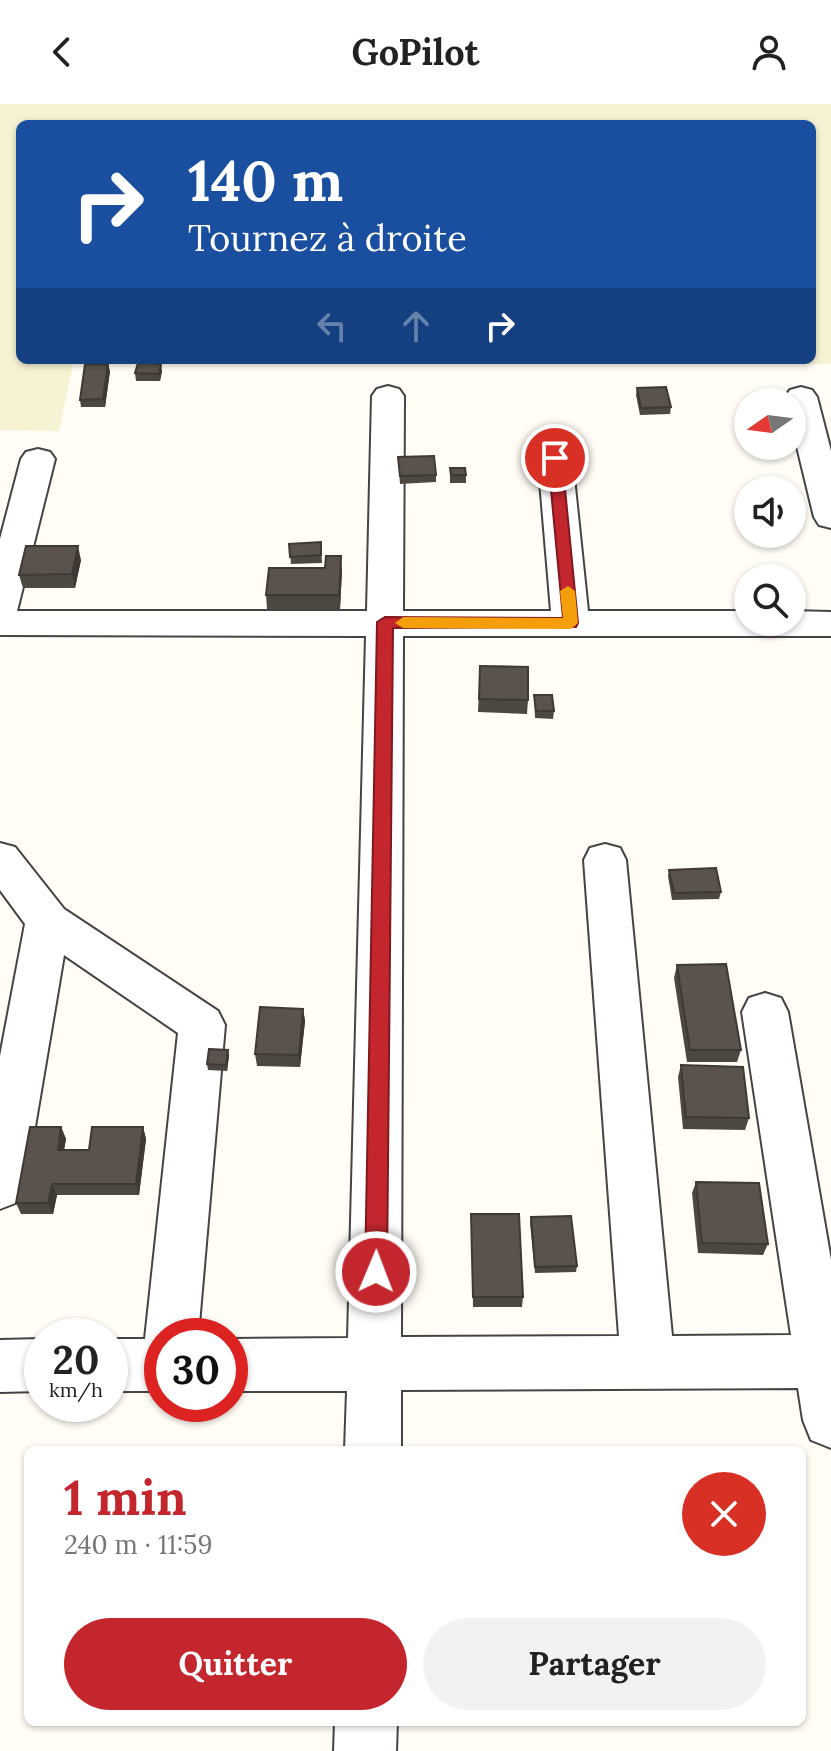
<!DOCTYPE html>
<html lang="fr">
<meta charset="utf-8">
<style>
body{margin:0;font-family:Lora,serif;background:#f2f2f2;color:#222;height:100vh;display:flex;flex-direction:column;font-size:30px;white-space:nowrap}
*{box-sizing:border-box;margin:0}
p{font-size:26px;color:#767676}
.icon{flex:none;width:44px;height:44px;fill:none;stroke:currentColor;stroke-width:2;stroke-linecap:round;stroke-linejoin:round}
.map{position:relative;flex:1;overflow:hidden}
.details{position:absolute;left:24px;top:1342px;width:782px;height:280px;display:flex;flex-direction:column;background:#fff;border-radius:12px;box-shadow:0 2px 6px #0004}
.details>*{flex:none}
.banner{position:absolute;left:16px;top:16px;width:800px;height:244px;border-radius:12px;box-shadow:0 2px 6px #0004;background:#1a4fa0;color:#fff;overflow:hidden}
.needle{width:52px;rotate:256deg}
.fabs{position:absolute;left:734px;top:284px;display:grid;gap:16px}
.fabs a{display:grid;place-items:center;width:72px;height:72px;border-radius:50%;background:#fff;box-shadow:0 2px 6px #0004;font-size:40px}
.speed{position:absolute;left:24px;top:1214px;display:flex;gap:16px;font-size:40px;font-weight:700;text-align:center}
.speed>*{display:grid;place-content:center;width:104px;height:104px;border-radius:50%;background:#fff;box-shadow:0 2px 6px #0004;line-height:1}
.speed small{font-size:20px;font-weight:400}
.speed .limit{border:12px solid #d22;background:#fff;color:#111}
.pin{position:absolute;display:grid;place-items:center;width:68px;height:68px;color:#fff;margin:-34px;border:4px solid #fff;border-radius:50%;box-shadow:0 2px 8px #0007}
.me{position:absolute;width:88px;margin:-44px;rotate:1deg;stroke-linejoin:round;filter:drop-shadow(0 0 6px #0008)}
.turn{display:flex;align-items:center;gap:28px;height:168px;padding:0 40px;font-size:36px}
.turn .icon{width:104px;height:104px;stroke-width:2.5}
.turn b{display:block;font-size:56px;line-height:68px}
.lanes{display:flex;align-items:center;height:76px;padding:0 40px;background:#0003;justify-content:center;gap:40px;direction:ltr}
.lanes .off{opacity:.35}
.round{display:grid;place-items:center;flex:none;width:84px;height:84px;border-radius:42px;background:#f2f2f2}
.overview{display:flex;align-items:center;justify-content:space-between;height:136px;padding:0 40px}
h1{font-size:48px;font-weight:700;line-height:60px;color:#c4262e}
.primary-button{display:flex;gap:16px;margin-top:auto;padding:16px 40px}
.primary-button a{flex:1;height:92px;border-radius:48px;background:#c4262e;color:#fff;font-size:32px;font-weight:700;line-height:92px;text-align:center}
.primary-button a+a{background:#f2f2f2;color:#222}
header{display:flex;justify-content:space-between;align-items:center;height:104px;padding:0 40px;background:#fff;font-size:36px;font-weight:700}
.map>svg:first-child{display:block}
.farmland{fill:#f6f3d4}
.lines{fill:none;stroke-linecap:round;stroke-linejoin:round}
.minor-casing{stroke:#444;stroke-width:4}
.minor{fill:#fff;fill-rule:evenodd}
.wall{fill:#4d4742}
.shaded-wall{fill:#3f3936}
.building{fill:#5a524d;stroke:#3f3936;stroke-width:2}
.route{fill:#c4262e;stroke:#7f191e;stroke-width:2}
.slow{fill:#f59e0b}
</style>
<header><svg class="icon" aria-label="back" viewBox="0 0 24 24"><path d="M15 5l-7 7 7 7"/></svg>GoPilot<svg class="icon" aria-label="person" viewBox="0 0 24 24"><circle cx="12" cy="8" r="4"/><path d="M4 21q1-7 8-7t8 7"/></svg></header>
<div class="map">
<svg width="831" height="1647" viewBox="0 0 831 1647">
<rect width="100%" height="100%" fill="#fffdf5"/>
<path class="farmland" d="M 0,0 L 831,0 L 831,260 L 330,256 L 812,256 L 812,20 L 20,20 L 20,256 L 74,256 L 59,327 L 0,326 Z"/>
<g class="lines">
<g class="minor-casing">
<g id="minor">
<path d="M 388,282 L 399,285 L 404,292 L 403,507 L 551,507 L 538,354 L 543,347 L 555,344 L 567,347 L 572,354 L 588,507 L 748,507 L 748,518 L 792,518 L 792,507 L 831,508 L 831,532 L 403,532 L 401,1233 L 619,1232 L 584,756 L 590,744 L 605,740 L 620,744 L 626,756 L 672,1232 L 791,1231 L 742,908 L 749,894 L 765,889 L 781,894 L 788,908 L 831,1156 L 831,1344 L 811,1336 L 803,1316 L 798,1284 L 401,1286 L 401,1346 L 345,1346 L 347,1287 L 230,1287 L 230,1235 L 348,1234 L 366,532 L 0,531 L 0,435 L 21,355 L 26,348 L 38,345 L 50,348 L 55,355 L 17,507 L 367,507 L 372,292 L 377,285 Z"/>
<path d="M 801,283 L 812,286 L 817,293 L 831,347 L 831,424 L 819,421 L 814,413 L 792,322 L 792,298 L 786,298 L 785,293 L 790,286 Z"/>
<path d="M 0,739 L 15,743 L 64,805 L 218,907 L 225,921 L 198,1232 L 162,1232 L 162,1287 L 110,1287 L 110,1235 L 145,1235 L 178,929 L 64,851 L 25,1082 L 18,1098 L 0,1105 L 0,952 L 25,820 L 0,786 Z"/>
<path d="M 42,1235 L 42,1287 L 0,1288 L 0,1236 Z"/>
<path d="M 335,1618 L 397,1618 L 396,1647 L 334,1647 Z"/>
</g>
</g>
<use href="#minor" class="minor"/>
</g>
<g class="wall">
<path d="M 110,267 L 105,303 L 81,303 L 80,296 Z"/>
<path d="M 162,267 L 160,277 L 136,277 L 135,269 Z"/>
<path d="M 637,284 L 671,303 L 670,310 L 640,311 L 636,291 Z"/>
<path d="M 398,353 L 436,371 L 436,378 L 400,380 Z"/>
<path d="M 450,364 L 466,371 L 466,379 L 450,379 Z"/>
<path d="M 321,438 L 322,459 L 291,460 L 289,440 Z"/>
<path d="M 81,456 L 75,484 L 23,484 L 19,471 Z"/>
<path d="M 342,466 L 340,505 L 267,505 L 266,491 Z"/>
<path d="M 480,562 L 528,596 L 527,610 L 478,608 Z"/>
<path d="M 534,591 L 554,607 L 553,615 L 535,614 Z"/>
<path d="M 669,766 L 721,788 L 719,795 L 672,796 L 668,772 Z"/>
<path d="M 677,861 L 741,946 L 737,958 L 687,958 L 674,874 Z"/>
<path d="M 303,905 L 305,917 L 300,963 L 257,962 L 255,950 Z"/>
<path d="M 228,946 L 229,952 L 227,967 L 208,966 L 207,960 Z"/>
<path d="M 681,961 L 749,1014 L 745,1026 L 683,1025 L 678,973 Z"/>
<path d="M 61,1023 L 66,1035 L 64,1046 L 89,1046 L 143,1023 L 146,1035 L 139,1091 L 57,1091 L 53,1110 L 21,1110 L 16,1099 Z"/>
<path d="M 696,1078 L 768,1140 L 763,1151 L 698,1149 L 692,1089 Z"/>
<path d="M 471,1110 L 523,1193 L 522,1203 L 473,1203 Z"/>
<path d="M 531,1113 L 577,1162 L 576,1168 L 535,1169 L 530,1119 Z"/>
</g>
<g class="shaded-wall">
<path d="M 108,260 L 110,267 L 105,303 L 103,295 Z"/>
<path d="M 161,260 L 162,267 L 160,277 L 159,270 Z"/>
<path d="M 78,442 L 81,456 L 75,484 L 72,470 Z"/>
<path d="M 341,452 L 342,466 L 340,505 L 339,491 Z"/>
<path d="M 303,905 L 305,917 L 300,963 L 299,951 Z"/>
<path d="M 228,946 L 229,952 L 227,967 L 226,961 Z"/>
<path d="M 61,1023 L 66,1035 L 62,1057 L 58,1046 Z"/>
<path d="M 143,1023 L 146,1035 L 139,1091 L 136,1080 Z"/>
<path d="M 52,1080 L 57,1091 L 53,1110 L 48,1099 Z"/>
</g>
<g class="building">
<path d="M 138,259 L 161,260 L 159,270 L 135,269 Z"/>
<path d="M 85,260 L 108,260 L 103,295 L 80,296 Z"/>
<path d="M 666,283 L 671,303 L 641,304 L 637,284 Z"/>
<path d="M 434,352 L 436,371 L 400,372 L 398,353 Z"/>
<path d="M 450,364 L 465,364 L 466,371 L 451,371 Z"/>
<path d="M 321,438 L 321,451 L 290,453 L 289,440 Z"/>
<path d="M 26,442 L 78,442 L 72,470 L 19,471 Z"/>
<path d="M 326,452 L 341,452 L 339,491 L 266,491 L 269,464 L 325,464 Z"/>
<path d="M 480,562 L 528,563 L 528,596 L 479,595 Z"/>
<path d="M 534,591 L 552,591 L 554,607 L 536,607 Z"/>
<path d="M 716,764 L 721,788 L 674,789 L 669,766 Z"/>
<path d="M 726,860 L 741,946 L 690,946 L 677,861 Z"/>
<path d="M 260,903 L 303,905 L 299,951 L 255,950 Z"/>
<path d="M 209,945 L 228,946 L 226,961 L 207,960 Z"/>
<path d="M 681,961 L 743,963 L 749,1014 L 686,1013 Z"/>
<path d="M 30,1023 L 61,1023 L 58,1046 L 89,1046 L 92,1023 L 143,1023 L 136,1080 L 52,1080 L 48,1099 L 16,1099 Z"/>
<path d="M 696,1078 L 759,1079 L 768,1140 L 702,1139 Z"/>
<path d="M 471,1110 L 519,1110 L 523,1193 L 473,1193 Z"/>
<path d="M 571,1112 L 577,1162 L 535,1163 L 531,1113 Z"/>
</g>
<path class="route" d="M 555,350 L 562,354 L 578,519 L 576,523 L 393,524 L 387,1168 L 384,1175 L 376,1178 L 369,1175 L 365,1168 L 377,518 L 385,513 L 563,514 L 548,354 Z"/>
<path class="slow" d="M 568,482 L 575,487 L 578,519 L 571,525 L 403,524 L 395,519 L 403,513 L 563,514 L 560,487 Z"/>
</svg>
<div class="fabs">
<a><svg class="needle" viewBox="-14 -14 28 28"><path d="M0-13l5 13h-10z" fill="#e53935"/><path d="M0 13l5-13h-10z" fill="#767676"/></svg></a>
<a><svg class="icon" aria-label="sound" viewBox="0 0 24 24"><path d="M4 9h4l5-4v14l-5-4H4zM17 9q2 3 0 6"/></svg></a>
<a><svg class="icon" aria-label="search" viewBox="0 0 24 24"><circle cx="10" cy="10" r="6"/><path d="M15 15l6 6"/></svg></a>
</div>
<div class="speed"><div>20<small>km/h</small></div><div class="limit">30</div></div>
<div class="pin" style="left:555px;top:354px;background:#d93025"><svg class="icon" aria-label="arrive" viewBox="0 0 24 24"><path d="M6 21V4h12l-3 4 3 4H6"/></svg></div>
<svg class="me" style="left:376px;top:1168px" viewBox="-20 -20 40 40"><circle r="17" fill="#c4262e" stroke="#fff" stroke-width="3"/><path d="M0-11L8 9 0 5-8 9z" fill="#fff"/></svg>
<div class="banner">
<div class="turn"><svg class="icon" aria-label="right" viewBox="0 0 24 24"><path d="M7 20v-9h11M14 6l5 5-5 5"/></svg><div><b>140 m</b>Tournez à droite</div></div>
<div class="lanes"><svg class="icon off" aria-label="left" viewBox="0 0 24 24"><path d="M17 20v-9H6M10 6l-5 5 5 5"/></svg><svg class="icon off" aria-label="ahead" viewBox="0 0 24 24"><path d="M12 20V5M6 11l6-6 6 6"/></svg><svg class="icon" aria-label="right" viewBox="0 0 24 24"><path d="M7 20v-9h11M14 6l5 5-5 5"/></svg></div>
</div>
<section class="details">
<div class="overview"><div><h1>1 min</h1><p>240 m · 11:59</p></div><a class="round" style="background:#d93025;color:#fff"><svg class="icon" aria-label="close" viewBox="0 0 24 24"><path d="M6 6l12 12M18 6L6 18"/></svg></a></div>
<div class="primary-button"><a>Quitter</a><a>Partager</a></div>
</section>
</div>
